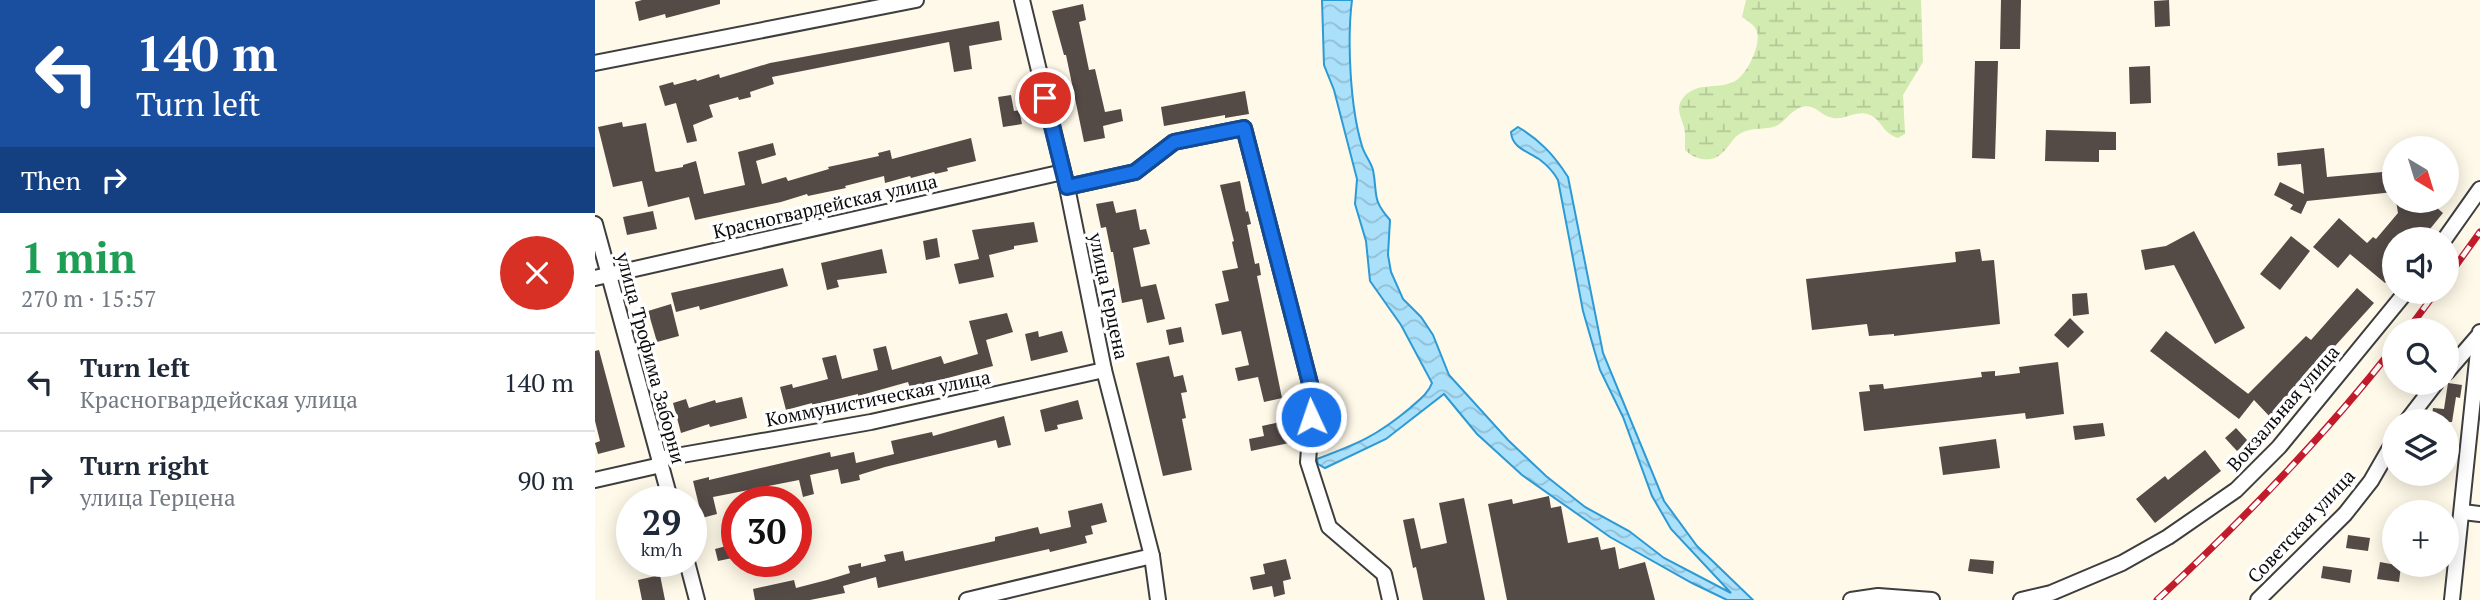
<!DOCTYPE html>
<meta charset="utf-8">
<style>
body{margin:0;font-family:"PT Serif",serif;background:#f2f2f3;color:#1f2937;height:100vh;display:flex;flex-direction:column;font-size:26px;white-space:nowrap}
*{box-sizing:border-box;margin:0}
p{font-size:23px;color:#747a83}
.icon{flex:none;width:38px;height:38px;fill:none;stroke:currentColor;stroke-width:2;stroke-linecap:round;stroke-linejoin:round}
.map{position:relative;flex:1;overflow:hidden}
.details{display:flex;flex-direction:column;background:#fff;width:595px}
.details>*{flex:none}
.guide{background:#1a4fa0;color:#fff;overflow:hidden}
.needle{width:46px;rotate:142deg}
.tools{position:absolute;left:1787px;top:136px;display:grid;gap:14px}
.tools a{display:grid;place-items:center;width:77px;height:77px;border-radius:50%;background:#fff;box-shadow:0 4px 18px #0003;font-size:35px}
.speed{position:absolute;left:21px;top:486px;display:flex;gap:14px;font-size:35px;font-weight:700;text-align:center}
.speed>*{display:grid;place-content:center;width:91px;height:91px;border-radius:50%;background:#fff;box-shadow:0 4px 18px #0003;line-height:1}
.speed small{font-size:18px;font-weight:400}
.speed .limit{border:10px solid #d22;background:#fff;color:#111}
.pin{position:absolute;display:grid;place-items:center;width:60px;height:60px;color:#fff;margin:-30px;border:4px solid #fff;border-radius:50%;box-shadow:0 2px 7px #0007}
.me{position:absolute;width:77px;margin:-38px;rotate:357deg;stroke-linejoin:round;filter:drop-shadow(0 0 5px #0008)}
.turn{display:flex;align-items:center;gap:24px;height:147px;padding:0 21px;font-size:32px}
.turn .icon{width:91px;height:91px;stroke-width:2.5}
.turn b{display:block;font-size:49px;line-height:60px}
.then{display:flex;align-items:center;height:66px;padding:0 21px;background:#0003;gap:14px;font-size:26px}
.round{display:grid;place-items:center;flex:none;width:74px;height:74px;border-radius:37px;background:#f2f2f3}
.summary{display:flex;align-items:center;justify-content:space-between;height:119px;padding:0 21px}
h1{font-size:42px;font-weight:600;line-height:52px;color:#1e9e55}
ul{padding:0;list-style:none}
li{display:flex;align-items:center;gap:21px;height:98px;padding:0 21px;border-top:2px solid #e0e1e3}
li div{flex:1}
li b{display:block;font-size:26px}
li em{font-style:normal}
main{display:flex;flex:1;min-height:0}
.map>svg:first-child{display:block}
.wetland{fill:url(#wetland-marsh)}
.water{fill:url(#water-waves);stroke:#2c9ad5;stroke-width:2}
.building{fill:#544b47}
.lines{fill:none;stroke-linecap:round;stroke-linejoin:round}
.minor-casing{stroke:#3e3e3e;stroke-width:18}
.minor{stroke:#fff;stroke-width:14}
.rail-casing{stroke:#c21b2c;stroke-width:7}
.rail{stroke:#fff;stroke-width:4.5;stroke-dasharray:13;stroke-linecap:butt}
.route-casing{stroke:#114b97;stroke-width:18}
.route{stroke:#1a73e8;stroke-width:12}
.labels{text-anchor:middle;stroke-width:7;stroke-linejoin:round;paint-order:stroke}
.street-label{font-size:19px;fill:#0b0b0b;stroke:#fff}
</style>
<main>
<section class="details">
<div class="guide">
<div class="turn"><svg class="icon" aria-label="left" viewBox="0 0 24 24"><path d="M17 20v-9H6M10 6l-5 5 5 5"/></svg><div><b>140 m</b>Turn left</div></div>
<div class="then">Then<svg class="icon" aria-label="right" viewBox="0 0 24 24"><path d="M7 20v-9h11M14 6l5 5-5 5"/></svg></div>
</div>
<div class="summary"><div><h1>1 min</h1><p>270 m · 15:57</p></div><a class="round" style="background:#d93025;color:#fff"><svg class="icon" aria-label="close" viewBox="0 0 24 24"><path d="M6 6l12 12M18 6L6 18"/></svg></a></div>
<ul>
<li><svg class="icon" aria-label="left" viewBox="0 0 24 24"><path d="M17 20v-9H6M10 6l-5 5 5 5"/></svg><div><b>Turn left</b><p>Красногвардейская улица</p></div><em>140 m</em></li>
<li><svg class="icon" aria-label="right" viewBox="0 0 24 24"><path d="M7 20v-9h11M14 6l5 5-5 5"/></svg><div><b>Turn right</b><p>улица Герцена</p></div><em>90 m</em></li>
</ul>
</section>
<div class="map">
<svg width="1885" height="600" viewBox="0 0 1885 600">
<defs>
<pattern id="wetland-marsh" width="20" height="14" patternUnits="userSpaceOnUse" patternTransform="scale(1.75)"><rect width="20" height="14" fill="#d2ebb0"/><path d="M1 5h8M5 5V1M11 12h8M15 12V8" fill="none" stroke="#b3c896"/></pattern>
<pattern id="water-waves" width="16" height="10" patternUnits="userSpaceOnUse" patternTransform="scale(1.75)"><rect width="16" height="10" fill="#aae0fa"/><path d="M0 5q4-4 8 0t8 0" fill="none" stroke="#91bfd5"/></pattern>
</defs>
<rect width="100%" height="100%" fill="#fff9e9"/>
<path class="wetland" d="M 1151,0 L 1326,0 L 1328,62 L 1308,95 L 1310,134 L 1303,138 C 1287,133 1287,120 1275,115 C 1263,109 1250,120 1238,118 C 1225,116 1219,101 1204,108 C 1195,112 1191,120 1183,125 C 1173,131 1158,126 1146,133 C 1138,137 1135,146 1128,152 C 1117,164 1100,160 1090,150 C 1090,145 1090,139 1090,134 C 1090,121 1078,110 1088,98 C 1102,81 1121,90 1138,82 C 1151,77 1166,46 1162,32 C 1160,25 1153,21 1147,17 Z"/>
<path class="water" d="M 727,0 L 757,0 C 752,40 755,107 767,146 C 769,154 776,162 778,170 C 783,195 776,198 795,220 L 793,255 L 796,272 L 808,299 L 826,317 L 838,335 L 854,375 L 913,440 L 951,476 L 990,507 L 1034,531 L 1069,558 L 1136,593 L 1076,529 L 1057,496 L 1028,417 L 1005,370 L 988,311 L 963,180 C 958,171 952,165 944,159 C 932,151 917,148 916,132 L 923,127 C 945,140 959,155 973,177 L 1008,353 L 1069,501 L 1102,546 L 1158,600 L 1132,600 L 1097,583 L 1015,537 L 927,475 L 882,434 L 849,394 L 791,439 L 730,468 L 723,464 L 722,459 C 762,444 782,436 815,408 C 824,400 833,394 837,383 L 806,325 L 775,281 L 771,241 L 760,204 L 762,179 L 739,90 L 729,65 Z"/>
<g class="building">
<path d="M 47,0 L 125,0 L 125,4 L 71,18 L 70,14 L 44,21 L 40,2 Z"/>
<path d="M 1406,0 L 1426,0 L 1425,49 L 1405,49 Z"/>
<path d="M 1574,0 L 1575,26 L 1560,27 L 1559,1 Z"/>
<path d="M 488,4 L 491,20 L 484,22 L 494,70 L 500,69 L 510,112 L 526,109 L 528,121 L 508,126 L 510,138 L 489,142 L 471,55 L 469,55 L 457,11 Z"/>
<path d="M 404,21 L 407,40 L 374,46 L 377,69 L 359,72 L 354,42 L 177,77 L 179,84 L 155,92 L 156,97 L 144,100 L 143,97 L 114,105 L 118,117 L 98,125 L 102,141 L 92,143 L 81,103 L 70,106 L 64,86 L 78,82 L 79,85 L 101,79 L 102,81 L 124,74 L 125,78 L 175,63 Z"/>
<path d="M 1380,61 L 1403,61 L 1400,159 L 1377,158 Z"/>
<path d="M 1555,66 L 1556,103 L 1535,104 L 1534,67 Z"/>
<path d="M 650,91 L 654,114 L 630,118 L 630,115 L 569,126 L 566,107 Z"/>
<path d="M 416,95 L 419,111 L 424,110 L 427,124 L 408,127 L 403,97 Z"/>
<path d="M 27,122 L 28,127 L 51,123 L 60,171 L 62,172 L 88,167 L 88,165 L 101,161 L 109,194 L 150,185 L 143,152 L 178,143 L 181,155 L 161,161 L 167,184 L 191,177 L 193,181 L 234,169 L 233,167 L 284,156 L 283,153 L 295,150 L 297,159 L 376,138 L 381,161 L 352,168 L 353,171 L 340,174 L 339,172 L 316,178 L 315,176 L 290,183 L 289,176 L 250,186 L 251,188 L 213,196 L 212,194 L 186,202 L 100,220 L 94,197 L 53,207 L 47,181 L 18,187 L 3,127 Z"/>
<path d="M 1451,130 L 1521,132 L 1521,150 L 1504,150 L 1504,162 L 1450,161 Z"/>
<path d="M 1729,148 L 1732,177 L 1799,171 L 1799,192 L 1712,201 L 1706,214 L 1695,209 L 1698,205 L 1679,195 L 1685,182 L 1709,194 L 1706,164 L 1683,166 L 1682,153 Z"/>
<path d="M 645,181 L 651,212 L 653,211 L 656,224 L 652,225 L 660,264 L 664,263 L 666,275 L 662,276 L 687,398 L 669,402 L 663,377 L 643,381 L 640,368 L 654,365 L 646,331 L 627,335 L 620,304 L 634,301 L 627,271 L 643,268 L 637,242 L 639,241 L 625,185 Z"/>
<path d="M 518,201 L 521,213 L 541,209 L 545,230 L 551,229 L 555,244 L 538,248 L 546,287 L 561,284 L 570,319 L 552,323 L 547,299 L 527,303 L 518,252 L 516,252 L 511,227 L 506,228 L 501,204 Z"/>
<path d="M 1801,201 L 1814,201 L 1823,209 L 1829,201 L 1834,201 L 1848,213 L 1826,240 L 1799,240 L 1799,272 L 1790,283 L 1755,254 L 1743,268 L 1718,247 L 1744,218 L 1772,243 L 1778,237 L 1781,239 L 1803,213 Z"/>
<path d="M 58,211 L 62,229 L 32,235 L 28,217 Z"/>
<path d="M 439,222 L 443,242 L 419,246 L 419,249 L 394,255 L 399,277 L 364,284 L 359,264 L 384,259 L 377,230 Z"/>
<path d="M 1599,231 L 1650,328 L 1620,344 L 1579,265 L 1550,270 L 1546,250 L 1571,246 Z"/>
<path d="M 1696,236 L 1715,251 L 1685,290 L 1665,274 Z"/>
<path d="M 342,238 L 345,257 L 331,260 L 328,241 Z"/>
<path d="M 287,249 L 292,273 L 242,280 L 244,287 L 232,290 L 226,263 Z"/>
<path d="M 1385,249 L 1387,261 L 1399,260 L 1405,324 L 1299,336 L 1299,334 L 1274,336 L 1272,324 L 1217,330 L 1211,279 L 1361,262 L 1360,252 Z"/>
<path d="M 188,268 L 193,286 L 105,310 L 104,306 L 81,312 L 76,293 Z"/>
<path d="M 1762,288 L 1779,303 L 1692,399 L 1695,402 L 1677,419 L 1659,400 L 1644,419 L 1555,351 L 1571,331 L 1656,396 L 1653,394 L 1711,336 L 1716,340 Z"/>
<path d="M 1492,293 L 1494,314 L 1478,316 L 1477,294 Z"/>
<path d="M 76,304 L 84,336 L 62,342 L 53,311 Z"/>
<path d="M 412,313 L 418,332 L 391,340 L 398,366 L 315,388 L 313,382 L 263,396 L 263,394 L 217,405 L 217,403 L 191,410 L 185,387 L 197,384 L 198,388 L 233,379 L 227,358 L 241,355 L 247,379 L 283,370 L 278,349 L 291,346 L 297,370 L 346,356 L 349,364 L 383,354 L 374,321 Z"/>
<path d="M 1475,318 L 1489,332 L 1473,348 L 1459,335 Z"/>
<path d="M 586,327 L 589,342 L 574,345 L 571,330 Z"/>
<path d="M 443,331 L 444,337 L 467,331 L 473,352 L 436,361 L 430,334 Z"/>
<path d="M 4,350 L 30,447 L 3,454 L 0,443 L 5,441 L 0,421 L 0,351 Z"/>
<path d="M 574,356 L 579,377 L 588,375 L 592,392 L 586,393 L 591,418 L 587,419 L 597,470 L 568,476 L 541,363 Z"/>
<path d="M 1463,362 L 1469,414 L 1431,419 L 1430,413 L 1269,431 L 1264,392 L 1275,391 L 1274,385 L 1288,384 L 1289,389 L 1387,377 L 1386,372 L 1400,371 L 1400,376 L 1425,373 L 1424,367 Z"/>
<path d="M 1853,383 L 1867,385 L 1865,398 L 1861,397 L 1857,422 L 1836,422 L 1838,408 L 1849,409 Z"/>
<path d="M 147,397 L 152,418 L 115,427 L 114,424 L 86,433 L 78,403 L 91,399 L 94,408 L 120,400 L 121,403 Z"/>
<path d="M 483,400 L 488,419 L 462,425 L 463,429 L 450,432 L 445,410 Z"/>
<path d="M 409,416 L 416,445 L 403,448 L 401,440 L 290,467 L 264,475 L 265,480 L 246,484 L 243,469 L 215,475 L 219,494 L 208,497 L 204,480 L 118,497 L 122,514 L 107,518 L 98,481 L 114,477 L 114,480 L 235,452 L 236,457 L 259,452 L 261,463 L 299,454 L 296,441 L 337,432 L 338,436 Z"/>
<path d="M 695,420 L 699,442 L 656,451 L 654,439 L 669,436 L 667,426 Z"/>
<path d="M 1508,423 L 1510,436 L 1480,440 L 1478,426 Z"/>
<path d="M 1641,428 L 1653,441 L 1642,451 L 1630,438 Z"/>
<path d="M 1401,439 L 1405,468 L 1348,475 L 1344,447 Z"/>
<path d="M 1610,450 L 1626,471 L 1560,523 L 1541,499 L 1570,476 L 1573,480 Z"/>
<path d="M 954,496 L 956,508 L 966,506 L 973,543 L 1003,537 L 1006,550 L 1020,547 L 1024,569 L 1050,562 L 1060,600 L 912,600 L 893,504 L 917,499 L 918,504 Z"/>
<path d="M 869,498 L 890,600 L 828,600 L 821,567 L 818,568 L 808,520 L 819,518 L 826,549 L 852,543 L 844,503 Z"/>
<path d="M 507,503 L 512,522 L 496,526 L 498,534 L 490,536 L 492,543 L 455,552 L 454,549 L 283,588 L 281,577 L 248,586 L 250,593 L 215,600 L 160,600 L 158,589 L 199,580 L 201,588 L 232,580 L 255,573 L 253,566 L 266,563 L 266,567 L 291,561 L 289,555 L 308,551 L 310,561 L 400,541 L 400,537 L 443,527 L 445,534 L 476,527 L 473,511 Z"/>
<path d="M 1753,535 L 1775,538 L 1773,551 L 1751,548 Z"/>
<path d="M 139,544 L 142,557 L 123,561 L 120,549 Z"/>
<path d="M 691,559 L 696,579 L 688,581 L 690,594 L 679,597 L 677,586 L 658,590 L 655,577 L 670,574 L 668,564 Z"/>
<path d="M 1375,559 L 1399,561 L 1398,574 L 1373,571 Z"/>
<path d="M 1785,562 L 1806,566 L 1804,582 L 1782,579 Z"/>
<path d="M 1728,566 L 1757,570 L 1755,583 L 1726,578 Z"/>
<path d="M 65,575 L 70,600 L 47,600 L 43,580 Z"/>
</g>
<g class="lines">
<g class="minor-casing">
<g id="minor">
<path d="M 427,0 L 472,187 L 509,370 L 557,556 L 563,600"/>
<path d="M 0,63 L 321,0"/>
<path d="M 472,187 L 540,172 L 579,142 L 649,128 L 718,395 L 713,462 L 734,527 L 789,574 L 795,600"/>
<path d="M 0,224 L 76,502"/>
<path d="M 1849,240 L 1885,189"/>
<path d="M 0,278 L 468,172"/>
<path d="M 1852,372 L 1884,335"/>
<path d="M 1811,422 L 1841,383"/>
<path d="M 64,459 L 276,422 L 509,370"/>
<path d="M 0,480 L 66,465"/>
<path d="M 1868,512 L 1885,514"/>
<path d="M 92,562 L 102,600"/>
<path d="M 372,600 L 557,556"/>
<path d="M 1256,600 L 1283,596 L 1337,600"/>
<path d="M 1426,600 L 1456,593 L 1527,563 L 1573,537 L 1641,490 L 1684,447 L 1811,292"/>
<path d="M 1663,600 L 1750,514 L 1776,481 L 1799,441"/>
<path d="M 1857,600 L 1885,332"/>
</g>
</g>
<use href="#minor" class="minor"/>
<g class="rail-casing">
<g id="rail">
<path d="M 1852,278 L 1885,232"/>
<path d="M 1812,331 L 1841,292"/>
<path d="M 1562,600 C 1647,521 1728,438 1799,347"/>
</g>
</g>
<use href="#rail" class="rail"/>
</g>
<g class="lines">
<g class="route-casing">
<path id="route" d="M 450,98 L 472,187 L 540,172 L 579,142 L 649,128 L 718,395 L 716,417"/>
</g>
<use href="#route" class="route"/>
</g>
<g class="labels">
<g class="street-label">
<text transform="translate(230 206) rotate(-13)" y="7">Красногвардейская улица</text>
<text transform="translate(514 296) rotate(78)" y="7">улица Герцена</text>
<text transform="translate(56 358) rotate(75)" y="7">улица Трофима Заборни</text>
<text transform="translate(283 398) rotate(-11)" y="7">Коммунистическая улица</text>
<text transform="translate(1688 408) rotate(-49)" y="7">Вокзальная улица</text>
<text transform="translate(1706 526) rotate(-47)" y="7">Советская улица</text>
</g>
</g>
</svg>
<div class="tools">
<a><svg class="needle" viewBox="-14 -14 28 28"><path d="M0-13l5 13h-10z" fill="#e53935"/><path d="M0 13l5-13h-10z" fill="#747a83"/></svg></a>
<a><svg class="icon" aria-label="sound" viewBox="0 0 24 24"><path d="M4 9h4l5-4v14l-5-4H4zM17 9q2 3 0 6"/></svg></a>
<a><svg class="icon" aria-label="search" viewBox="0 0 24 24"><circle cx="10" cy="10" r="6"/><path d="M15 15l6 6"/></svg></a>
<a><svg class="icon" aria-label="layers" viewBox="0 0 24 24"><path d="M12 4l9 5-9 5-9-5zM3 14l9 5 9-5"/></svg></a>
<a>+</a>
</div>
<div class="speed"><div>29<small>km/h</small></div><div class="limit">30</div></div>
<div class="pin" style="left:450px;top:98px;background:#d93025"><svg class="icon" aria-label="arrive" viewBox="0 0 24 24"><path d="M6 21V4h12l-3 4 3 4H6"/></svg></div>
<svg class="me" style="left:716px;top:417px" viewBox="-20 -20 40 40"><circle r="17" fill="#1a73e8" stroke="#fff" stroke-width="3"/><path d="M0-11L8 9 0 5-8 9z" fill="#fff"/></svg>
</div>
</main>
